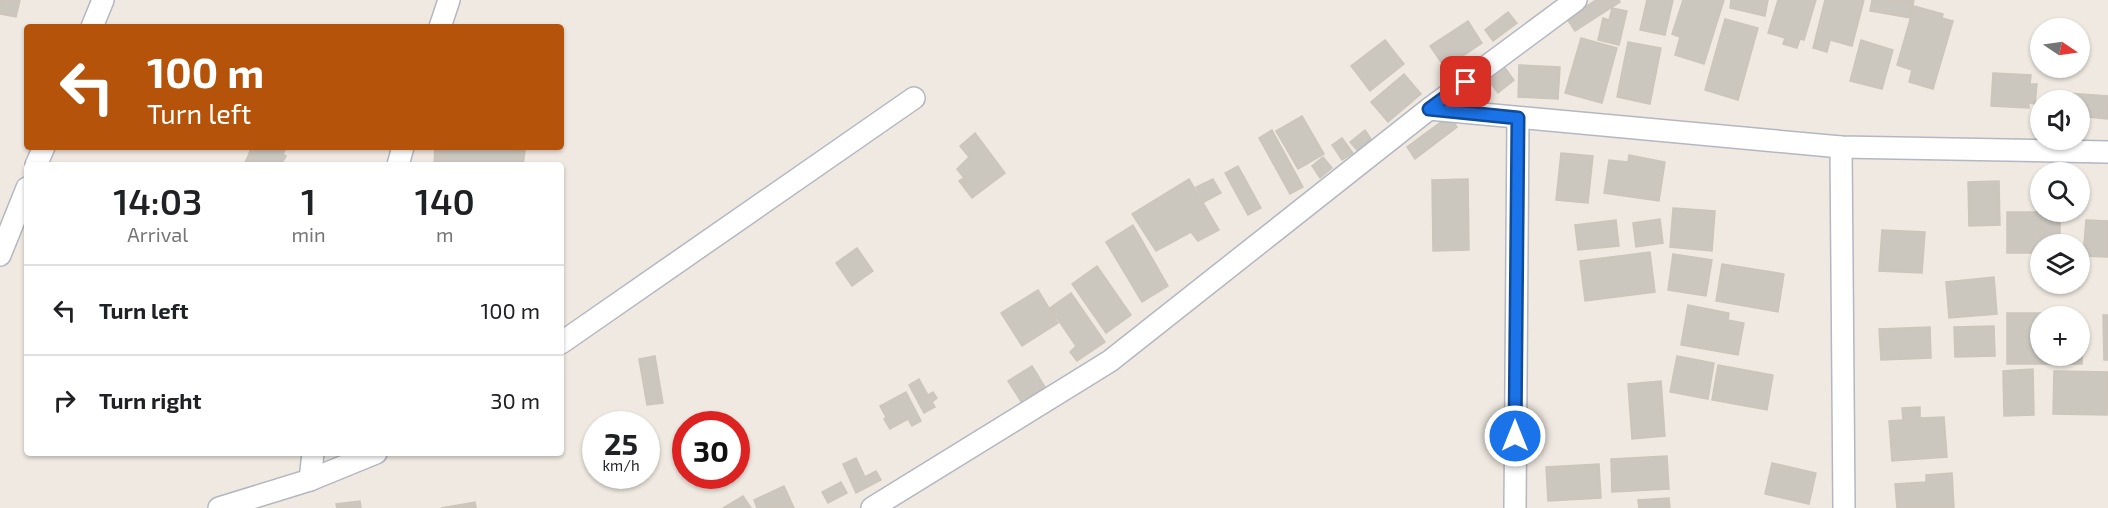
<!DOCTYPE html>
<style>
body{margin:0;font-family:"Exo 2",sans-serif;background:#f2f2f2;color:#202124;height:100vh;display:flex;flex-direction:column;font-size:22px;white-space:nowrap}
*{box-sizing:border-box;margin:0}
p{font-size:20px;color:#757577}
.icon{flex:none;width:33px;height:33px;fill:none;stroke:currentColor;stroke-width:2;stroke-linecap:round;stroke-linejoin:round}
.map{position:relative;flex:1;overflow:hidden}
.panel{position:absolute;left:24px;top:162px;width:540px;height:294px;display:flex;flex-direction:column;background:#fff;border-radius:6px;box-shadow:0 2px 4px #0004}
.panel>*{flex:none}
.banner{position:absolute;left:24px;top:24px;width:540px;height:126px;border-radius:6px;box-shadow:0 2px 4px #0004;background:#b45309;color:#fff;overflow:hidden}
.needle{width:39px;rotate:103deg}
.tools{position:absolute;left:2030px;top:18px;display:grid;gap:12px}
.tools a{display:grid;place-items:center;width:60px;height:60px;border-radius:50%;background:#fff;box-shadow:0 2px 4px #0004;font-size:30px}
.speed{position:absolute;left:582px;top:411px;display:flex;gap:12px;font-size:30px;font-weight:700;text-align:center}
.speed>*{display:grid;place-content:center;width:78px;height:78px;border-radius:50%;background:#fff;box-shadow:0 2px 4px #0004;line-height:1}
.speed small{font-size:15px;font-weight:400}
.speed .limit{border:9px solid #d22;background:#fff;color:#111}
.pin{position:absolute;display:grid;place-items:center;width:51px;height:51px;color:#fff;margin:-26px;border-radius:12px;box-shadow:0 3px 9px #0006}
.me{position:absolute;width:66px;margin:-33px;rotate:0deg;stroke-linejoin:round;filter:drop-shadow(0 0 4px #0008)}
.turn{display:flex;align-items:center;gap:21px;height:126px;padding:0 24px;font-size:27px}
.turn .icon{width:78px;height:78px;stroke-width:2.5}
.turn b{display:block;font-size:42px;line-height:51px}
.eta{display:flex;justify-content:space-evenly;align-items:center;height:102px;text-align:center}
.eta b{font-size:36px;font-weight:600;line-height:42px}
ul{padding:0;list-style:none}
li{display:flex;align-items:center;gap:18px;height:90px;padding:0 24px;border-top:2px solid #e0e0e0}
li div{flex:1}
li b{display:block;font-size:22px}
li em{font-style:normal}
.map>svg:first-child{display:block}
.building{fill:#cbc7bf;stroke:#cbc5ba;stroke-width:1.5}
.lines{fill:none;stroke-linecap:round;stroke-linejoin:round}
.street-casing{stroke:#b4b7c1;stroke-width:24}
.street{stroke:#fff;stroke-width:21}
.route-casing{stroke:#114b97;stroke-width:15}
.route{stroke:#1a73e8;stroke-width:10}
</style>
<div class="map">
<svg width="2108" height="508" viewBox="0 0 2108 508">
<rect width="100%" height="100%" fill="#efe9e1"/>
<g class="building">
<path d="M 0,0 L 20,0 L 16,17 L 0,14 Z"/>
<path d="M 1596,0 L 1619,0 L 1620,2 L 1575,31 L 1567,19 Z"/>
<path d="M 1647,0 L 1673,0 L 1665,35 L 1640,30 Z"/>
<path d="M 1683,0 L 1724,0 L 1704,64 L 1675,55 L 1680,37 L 1672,34 Z"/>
<path d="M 1731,0 L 1768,0 L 1765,16 L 1730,8 Z"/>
<path d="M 1778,0 L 1816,0 L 1804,40 L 1800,39 L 1797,48 L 1783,44 L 1785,38 L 1768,33 Z"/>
<path d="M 1825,0 L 1864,0 L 1852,46 L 1830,40 L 1827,52 L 1813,48 Z"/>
<path d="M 1872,0 L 1914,0 L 1910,18 L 1870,11 Z"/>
<path d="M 1914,6 L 1943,14 L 1942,18 L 1953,21 L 1933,89 L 1909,82 L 1912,70 L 1897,65 Z"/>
<path d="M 1612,8 L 1627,11 L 1619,45 L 1598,40 L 1603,18 L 1609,20 Z"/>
<path d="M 1508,12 L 1517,23 L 1493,41 L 1485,30 Z"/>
<path d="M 1725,19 L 1758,28 L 1738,100 L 1705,90 Z"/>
<path d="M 1468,21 L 1482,43 L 1445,68 L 1430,46 Z"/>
<path d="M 1581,38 L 1617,48 L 1602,103 L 1565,93 Z"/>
<path d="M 1385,40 L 1404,64 L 1370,91 L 1351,66 Z"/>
<path d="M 1861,40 L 1893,50 L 1882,89 L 1850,81 Z"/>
<path d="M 1628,42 L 1661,48 L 1650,104 L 1617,97 Z"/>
<path d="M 1519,65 L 1560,67 L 1558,99 L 1518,97 Z"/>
<path d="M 1505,68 L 1514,80 L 1498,93 L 1489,81 Z"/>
<path d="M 1993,73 L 2031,75 L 2030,84 L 2037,84 L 2035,104 L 2029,103 L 2029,108 L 1991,106 Z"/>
<path d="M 1404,74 L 1421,94 L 1388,122 L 1371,102 Z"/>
<path d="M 2067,93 L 2108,96 L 2108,119 L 2079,116 L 2079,100 L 2067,100 Z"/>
<path d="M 1302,116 L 1324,154 L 1298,169 L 1276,131 Z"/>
<path d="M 1449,116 L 1457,127 L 1415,159 L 1407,147 Z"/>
<path d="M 1272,130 L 1303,187 L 1290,194 L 1259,138 Z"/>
<path d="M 1365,130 L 1371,139 L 1357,150 L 1350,142 Z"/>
<path d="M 975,133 L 1005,173 L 972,198 L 959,181 L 964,178 L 957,169 L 969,157 L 960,146 Z"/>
<path d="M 1342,138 L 1353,153 L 1342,160 L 1332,145 Z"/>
<path d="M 252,147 L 286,147 L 283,154 L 286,156 L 281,165 L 244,165 Z"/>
<path d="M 435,147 L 482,147 L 525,151 L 523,165 L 434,165 Z"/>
<path d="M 1561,153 L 1593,156 L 1588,203 L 1556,200 Z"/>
<path d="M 1629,155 L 1665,162 L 1659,201 L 1604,193 L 1609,160 L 1628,162 Z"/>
<path d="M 1323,157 L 1332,168 L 1320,178 L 1312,166 Z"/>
<path d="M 1238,166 L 1261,208 L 1248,215 L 1225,173 Z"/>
<path d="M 1189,179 L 1219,230 L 1198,241 L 1191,232 L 1156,251 L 1132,214 Z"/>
<path d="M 1213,179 L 1221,193 L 1204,202 L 1196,187 Z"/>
<path d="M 1468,179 L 1469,250 L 1433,251 L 1432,180 Z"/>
<path d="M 1999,181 L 2000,225 L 1969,226 L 1968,182 Z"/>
<path d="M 1673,208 L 1715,211 L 1712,251 L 1670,247 Z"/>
<path d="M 2007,212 L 2060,212 L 2060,244 L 2040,244 L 2040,253 L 2007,253 Z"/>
<path d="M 1660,219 L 1663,243 L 1636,247 L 1633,223 Z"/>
<path d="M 1616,220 L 1619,246 L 1578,250 L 1575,225 Z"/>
<path d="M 2086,220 L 2108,221 L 2108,257 L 2083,256 Z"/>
<path d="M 1133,225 L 1168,286 L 1142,302 L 1106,242 Z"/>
<path d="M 1882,230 L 1925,232 L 1922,273 L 1879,271 Z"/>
<path d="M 857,248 L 873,271 L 852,286 L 836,263 Z"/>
<path d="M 1650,252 L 1655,292 L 1585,301 L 1580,261 Z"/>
<path d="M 1673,254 L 1712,260 L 1706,296 L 1668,290 Z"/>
<path d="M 1722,264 L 1784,274 L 1778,312 L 1716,301 Z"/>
<path d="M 1097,266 L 1131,315 L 1106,333 L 1072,284 Z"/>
<path d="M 1994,277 L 1997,314 L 1949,318 L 1946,282 Z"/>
<path d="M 1038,290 L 1058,323 L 1022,346 L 1001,313 Z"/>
<path d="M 1071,293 L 1105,342 L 1077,361 L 1070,352 L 1076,346 L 1050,308 Z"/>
<path d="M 1688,305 L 1729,313 L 1728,320 L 1744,323 L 1738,355 L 1681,345 Z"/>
<path d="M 2007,313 L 2061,313 L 2061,316 L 2040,316 L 2040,356 L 2079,356 L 2079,341 L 2082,341 L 2082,364 L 2007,364 Z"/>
<path d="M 2103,315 L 2108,315 L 2108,360 L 2104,360 Z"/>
<path d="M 1994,326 L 1995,356 L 1955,357 L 1954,327 Z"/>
<path d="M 1930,327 L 1931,358 L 1881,360 L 1879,329 Z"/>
<path d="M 655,356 L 663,403 L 647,405 L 639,359 Z"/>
<path d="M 1677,356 L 1714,363 L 1708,399 L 1670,392 Z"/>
<path d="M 1718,365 L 1773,375 L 1767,410 L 1712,400 Z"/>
<path d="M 1032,366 L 1045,387 L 1022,403 L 1008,381 Z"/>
<path d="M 2033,369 L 2034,415 L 2004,416 L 2003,371 Z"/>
<path d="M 2054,371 L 2108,372 L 2107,415 L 2053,414 Z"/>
<path d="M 919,379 L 928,395 L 933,392 L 937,398 L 932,402 L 935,407 L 924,413 L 909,385 Z"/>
<path d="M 1661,381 L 1665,436 L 1632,439 L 1628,384 Z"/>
<path d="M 906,392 L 921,421 L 912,426 L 908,419 L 890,429 L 884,419 L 886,417 L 880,406 Z"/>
<path d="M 1920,407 L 1920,418 L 1944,417 L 1947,457 L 1892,461 L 1889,421 L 1903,420 L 1902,408 Z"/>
<path d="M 1667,456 L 1669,489 L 1612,492 L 1611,459 Z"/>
<path d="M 856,458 L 865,477 L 876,471 L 881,480 L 856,493 L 843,464 Z"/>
<path d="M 1772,463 L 1816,473 L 1809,504 L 1765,494 Z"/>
<path d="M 1599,464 L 1601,498 L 1548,501 L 1546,467 Z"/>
<path d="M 1952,473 L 1954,508 L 1897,508 L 1895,484 L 1926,482 L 1926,475 Z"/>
<path d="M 841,482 L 847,493 L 828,503 L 822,492 Z"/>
<path d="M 784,486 L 794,508 L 757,508 L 754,500 Z"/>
<path d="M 743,496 L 751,508 L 723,508 Z"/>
<path d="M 1669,498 L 1670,508 L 1639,508 L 1638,500 Z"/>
<path d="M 360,501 L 361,508 L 337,508 L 336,504 Z"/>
<path d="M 475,502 L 476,508 L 441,508 Z"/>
</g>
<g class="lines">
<g class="street-casing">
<g id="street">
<path d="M 92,27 L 103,0"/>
<path d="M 440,27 L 449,0"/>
<path d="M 1429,109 L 1841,147 L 2108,152"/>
<path d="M 1841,147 L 1844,508"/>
<path d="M 36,165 L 44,147"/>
<path d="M 398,165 L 403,147"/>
<path d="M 0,255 L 27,188"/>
<path d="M 561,343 L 914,98"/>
<path d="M 310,480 L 376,453"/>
<path d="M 219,508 L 310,480 L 313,453"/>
<path d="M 872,508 L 1110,361 L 1429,109 L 1576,0"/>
<path d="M 1515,508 L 1518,118"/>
</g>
</g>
<use href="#street" class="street"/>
</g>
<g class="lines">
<g class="route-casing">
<path id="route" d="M 1466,82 L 1429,109 L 1518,118 L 1515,436"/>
</g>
<use href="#route" class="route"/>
</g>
</svg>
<div class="tools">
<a><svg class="needle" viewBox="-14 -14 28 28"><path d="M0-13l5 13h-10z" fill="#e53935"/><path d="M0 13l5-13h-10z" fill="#757577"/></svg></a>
<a><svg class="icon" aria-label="sound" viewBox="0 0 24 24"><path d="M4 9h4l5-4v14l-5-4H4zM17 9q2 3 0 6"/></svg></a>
<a><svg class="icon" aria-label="search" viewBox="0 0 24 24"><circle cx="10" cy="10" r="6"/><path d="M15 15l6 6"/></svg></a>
<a><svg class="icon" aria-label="layers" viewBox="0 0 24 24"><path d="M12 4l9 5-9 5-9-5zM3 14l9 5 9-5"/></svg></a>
<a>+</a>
</div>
<div class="speed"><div>25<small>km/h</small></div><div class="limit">30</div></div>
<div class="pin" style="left:1466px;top:82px;background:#d93025"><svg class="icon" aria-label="arrive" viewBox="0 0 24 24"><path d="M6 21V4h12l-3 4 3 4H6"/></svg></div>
<svg class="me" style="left:1515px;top:436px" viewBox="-20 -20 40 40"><circle r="17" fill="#1a73e8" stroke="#fff" stroke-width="3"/><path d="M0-11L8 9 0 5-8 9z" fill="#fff"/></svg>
<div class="banner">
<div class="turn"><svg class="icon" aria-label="left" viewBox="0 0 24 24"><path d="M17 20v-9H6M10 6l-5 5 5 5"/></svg><div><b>100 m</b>Turn left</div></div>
</div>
<section class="panel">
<div class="eta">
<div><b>14:03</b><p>Arrival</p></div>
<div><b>1</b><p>min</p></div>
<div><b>140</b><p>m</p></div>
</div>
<ul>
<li><svg class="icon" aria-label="left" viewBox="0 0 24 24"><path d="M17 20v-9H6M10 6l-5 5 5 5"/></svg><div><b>Turn left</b></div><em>100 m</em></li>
<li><svg class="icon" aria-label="right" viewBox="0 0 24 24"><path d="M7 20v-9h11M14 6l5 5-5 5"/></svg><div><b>Turn right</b></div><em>30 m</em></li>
</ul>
</section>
</div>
